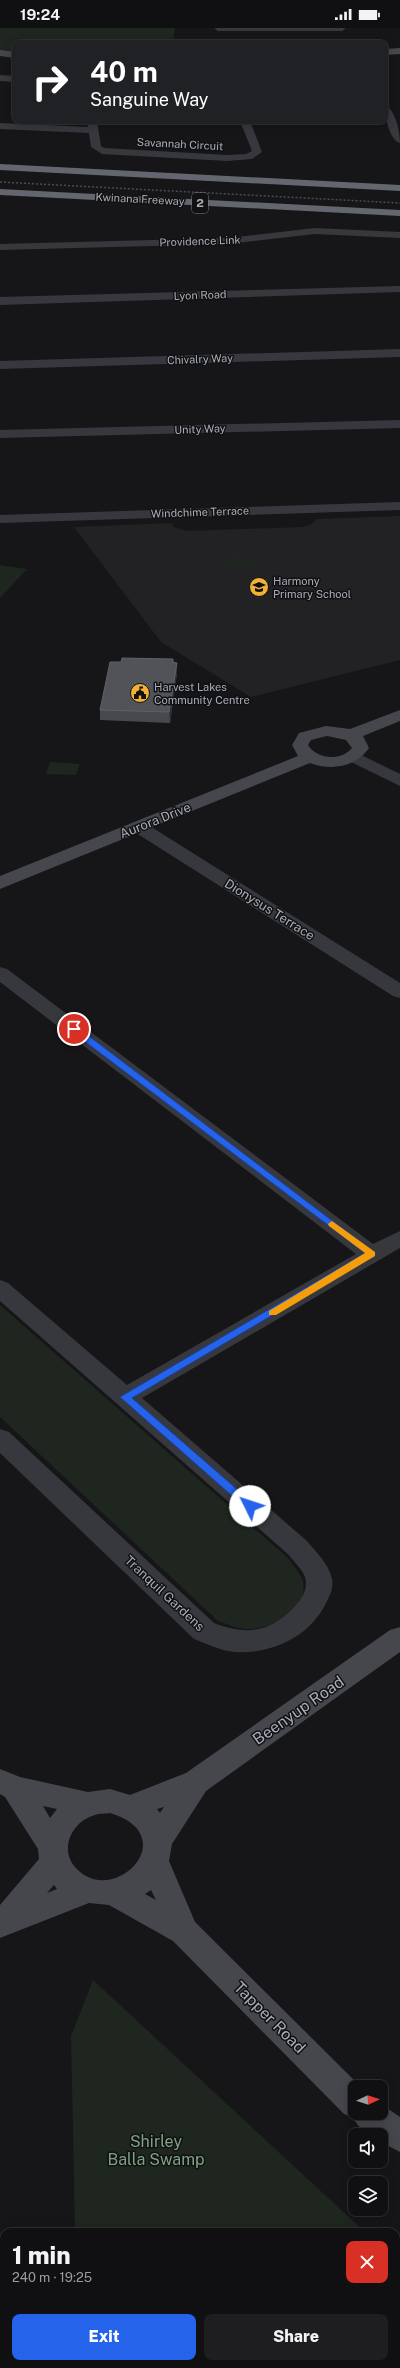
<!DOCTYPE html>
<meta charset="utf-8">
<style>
body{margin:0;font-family:"Public Sans",sans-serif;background:#1e1e20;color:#f1f3f6;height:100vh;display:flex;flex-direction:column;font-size:15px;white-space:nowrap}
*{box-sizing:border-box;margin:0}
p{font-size:13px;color:#9c9d9f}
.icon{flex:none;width:22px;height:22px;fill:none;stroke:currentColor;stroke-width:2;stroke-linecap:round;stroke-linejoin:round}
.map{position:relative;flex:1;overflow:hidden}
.drawer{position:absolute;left:0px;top:2200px;width:400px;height:140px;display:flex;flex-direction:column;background:#101012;border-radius:12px 12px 0 0;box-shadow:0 2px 10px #0003,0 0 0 1px #303032}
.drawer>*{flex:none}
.top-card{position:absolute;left:12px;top:12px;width:376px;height:84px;border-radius:8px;box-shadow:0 2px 10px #0003,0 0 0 1px #303032;background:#202124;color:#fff;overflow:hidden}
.needle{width:26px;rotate:86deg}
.controls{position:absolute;left:348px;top:2052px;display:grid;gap:8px}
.controls a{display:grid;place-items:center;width:40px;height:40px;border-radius:8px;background:#101012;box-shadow:0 2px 10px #0003,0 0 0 1px #303032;font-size:20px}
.pin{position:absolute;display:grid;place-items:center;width:34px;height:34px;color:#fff;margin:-17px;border:2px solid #fff;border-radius:50%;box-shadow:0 1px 4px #0007}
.me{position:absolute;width:44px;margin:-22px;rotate:311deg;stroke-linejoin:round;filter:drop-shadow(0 0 3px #0008)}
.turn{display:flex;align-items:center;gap:14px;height:84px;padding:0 12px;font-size:18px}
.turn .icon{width:52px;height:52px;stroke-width:2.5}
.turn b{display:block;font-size:28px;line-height:34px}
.round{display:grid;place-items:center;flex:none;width:42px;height:42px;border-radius:8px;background:#1e1e20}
.overview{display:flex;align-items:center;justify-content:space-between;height:68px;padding:0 12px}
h1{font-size:24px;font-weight:800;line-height:30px}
.cta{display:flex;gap:8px;margin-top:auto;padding:8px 12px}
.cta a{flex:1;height:46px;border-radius:8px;background:#2563eb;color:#fff;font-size:16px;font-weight:800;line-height:46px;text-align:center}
.cta a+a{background:#1e1e20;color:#f1f3f6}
.status{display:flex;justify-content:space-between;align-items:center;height:28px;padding:0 20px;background:#101012;direction:ltr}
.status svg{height:11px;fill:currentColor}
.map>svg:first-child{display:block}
.built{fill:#222225}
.green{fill:#1e261f}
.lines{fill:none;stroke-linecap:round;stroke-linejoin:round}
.street{fill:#37383d;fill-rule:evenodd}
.secondary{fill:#45474d;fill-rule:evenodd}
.highway{fill:#63666e;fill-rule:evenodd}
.rail{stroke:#4a4c52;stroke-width:1.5;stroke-dasharray:2 2;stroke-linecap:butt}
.wall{fill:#47494d}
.shaded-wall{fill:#2f3033}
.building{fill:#525359;stroke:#5f6168}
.route{fill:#2563eb;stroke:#184099}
.slow{fill:#f59e0b}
.labels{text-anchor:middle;stroke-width:3;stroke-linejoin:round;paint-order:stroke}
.far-street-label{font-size:11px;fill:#a8adb8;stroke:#111113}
.far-poi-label{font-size:11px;fill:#a8adb8;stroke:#111113;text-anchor:start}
.shield{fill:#111113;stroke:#7b7e86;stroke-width:1}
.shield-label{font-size:12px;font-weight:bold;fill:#a8adb8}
.street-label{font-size:13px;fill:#a8adb8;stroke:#111113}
.near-street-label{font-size:16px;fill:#a8adb8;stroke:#111113}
.near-park-label{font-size:16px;fill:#7fa381;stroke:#111113}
</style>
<div class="status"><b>19:24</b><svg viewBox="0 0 49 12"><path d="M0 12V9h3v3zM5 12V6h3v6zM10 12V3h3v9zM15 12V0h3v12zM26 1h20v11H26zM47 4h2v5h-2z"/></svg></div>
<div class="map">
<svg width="400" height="2340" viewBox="0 0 400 2340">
<rect width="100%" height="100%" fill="#161618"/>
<path class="built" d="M 400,488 L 400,632 L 251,669 L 161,614 L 74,499 L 171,495 L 174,499 L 187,503 L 302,499 L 310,497 L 317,491 Z"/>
<g class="green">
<path d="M 0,0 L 175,0 L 173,15 L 15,15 L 15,25 L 0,23 Z"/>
<path d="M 231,530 L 253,532 L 250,540 L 230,540 L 229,535 Z"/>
<path d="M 0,537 L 27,541 L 0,570 Z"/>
<path d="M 50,734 L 80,736 L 76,747 L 46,746 Z"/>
<path d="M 0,1277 L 288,1530 C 292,1536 301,1546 303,1553 C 309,1582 272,1602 247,1601 C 238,1601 227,1596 218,1593 L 0,1389 Z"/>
<path d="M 93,1952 L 365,2204 L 75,2204 L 71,2008 Z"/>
<path d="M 396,2224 L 400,2227 L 400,2340 L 78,2340 L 78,2336 L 396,2336 Z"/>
</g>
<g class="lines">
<g class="street">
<path d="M 214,0 L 346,0 L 342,3 L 218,3 Z"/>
<path d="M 0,47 L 15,48 L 15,54 L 0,53 Z"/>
<path d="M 385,78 C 396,81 400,106 400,115 C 389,112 385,88 385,78 Z"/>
<path d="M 87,93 L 97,93 L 101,118 L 104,120 L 227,127 L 246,126 L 252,123 L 240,93 L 250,93 L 262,124 L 252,131 L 227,133 L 102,126 L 91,119 L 89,105 L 0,101 L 0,95 L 88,99 Z"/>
<path d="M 315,200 L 400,204 L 400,210 L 315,206 L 228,216 L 0,222 L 0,216 L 228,210 Z"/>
<path d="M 400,258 L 400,264 L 0,277 L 0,269 Z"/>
<path d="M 400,321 L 400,329 L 0,341 L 0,333 Z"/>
<path d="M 400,392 L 400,400 L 0,410 L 0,402 Z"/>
<path d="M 400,474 L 400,482 L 0,495 L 0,487 Z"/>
<path d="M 353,723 L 400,746 L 400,758 L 347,732 L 345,728 L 347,724 Z"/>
<path d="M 139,794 L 145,795 L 400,955 L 400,970 L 393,968 L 133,803 L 130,799 L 133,795 Z"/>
<path d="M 0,939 L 7,941 L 373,1216 L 400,1203 L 400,1220 L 142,1370 L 307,1513 C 316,1524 329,1536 332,1551 C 334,1561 329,1569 325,1577 C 308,1610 271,1626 235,1624 C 221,1623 207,1616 194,1611 L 0,1425 L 0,1401 L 9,1404 L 214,1595 C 247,1608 272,1604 296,1577 C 303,1569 308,1560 305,1549 C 302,1541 294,1534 289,1527 L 0,1273 L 0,1252 L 8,1255 L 127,1357 L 356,1226 L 0,954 Z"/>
</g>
<g class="secondary">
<path d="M 400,20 L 400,26 L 385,27 L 385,21 Z"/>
<path d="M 0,22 L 15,24 L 15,30 L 0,28 Z"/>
<path d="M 400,682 L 400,693 L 363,708 L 369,720 C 356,739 331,743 310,735 L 0,861 L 0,848 L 298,728 L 292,717 L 299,705 L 326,698 L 350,701 ZM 327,708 L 346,712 L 352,720 C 342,733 317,732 308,717 L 311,712 Z"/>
<path d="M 400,1599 L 400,1624 L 206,1763 L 172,1816 L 169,1833 L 195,1894 L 361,2059 L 355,2059 L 355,2085 L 381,2085 L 381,2076 L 400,2089 L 400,2124 L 381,2114 L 381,2107 C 369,2107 358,2101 353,2089 L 344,2086 L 173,1913 L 109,1877 L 89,1875 L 0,1910 L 0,1877 L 39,1831 L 38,1821 L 5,1769 L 0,1766 L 0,1741 L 20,1749 L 88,1764 L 110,1761 L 130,1767 L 186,1745 L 390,1602 ZM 43,1778 L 57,1781 L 50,1790 ZM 164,1779 L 160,1785 L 157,1781 ZM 110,1785 C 186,1808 112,1882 75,1839 C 59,1821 72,1793 95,1787 C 99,1785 105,1786 110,1785 ZM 54,1857 L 57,1861 L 47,1865 ZM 151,1862 L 156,1872 L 145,1866 Z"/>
</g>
<g class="highway">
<path d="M 0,136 L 400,157 L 400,163 L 0,142 Z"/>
<path d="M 0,161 L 400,182 L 400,188 L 0,167 Z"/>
</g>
<path class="rail" d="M 0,154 L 400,175"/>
</g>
<path class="wall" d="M 173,631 L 173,634 L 177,645 L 170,695 L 100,692 L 100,682 L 121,634 Z"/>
<path class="shaded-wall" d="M 177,635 L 177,645 L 170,695 L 169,684 Z"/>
<path class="building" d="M 122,630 L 173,631 L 173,634 L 177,635 L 169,684 L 100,682 L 110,634 L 121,634 Z"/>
<path class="route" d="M 71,999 L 77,999 L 376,1226 L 132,1370 L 254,1476 L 254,1481 L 247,1481 L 120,1369 L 365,1225 L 71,1003 Z"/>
<path class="slow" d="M 332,1193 L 375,1224 L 375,1228 L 276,1287 L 269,1287 L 269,1283 L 365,1225 L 329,1198 L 328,1196 Z"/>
<defs>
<g id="school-disc" transform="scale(1)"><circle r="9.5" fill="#f2b134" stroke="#111113"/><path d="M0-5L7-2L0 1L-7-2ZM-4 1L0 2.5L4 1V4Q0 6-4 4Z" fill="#111"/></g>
<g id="civic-disc" transform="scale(1)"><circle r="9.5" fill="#f2b134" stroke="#111113"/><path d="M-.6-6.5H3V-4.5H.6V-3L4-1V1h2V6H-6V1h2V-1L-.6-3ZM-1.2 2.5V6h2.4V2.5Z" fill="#111"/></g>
</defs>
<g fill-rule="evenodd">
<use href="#school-disc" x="259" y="559"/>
<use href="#civic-disc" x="140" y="665"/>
</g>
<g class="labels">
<g class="far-street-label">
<text transform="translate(180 116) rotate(3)" y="4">Savannah Circuit</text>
<text transform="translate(140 171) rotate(3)" y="4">Kwinana Freeway</text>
<text transform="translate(200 213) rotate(-2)" y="4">Providence Link</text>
<text transform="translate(200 267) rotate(-2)" y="4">Lyon Road</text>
<text transform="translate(200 331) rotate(-2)" y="4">Chivalry Way</text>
<text transform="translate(200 401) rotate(-2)" y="4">Unity Way</text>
<text transform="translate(200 484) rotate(-2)" y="4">Windchime Terrace</text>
</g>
<g class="far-poi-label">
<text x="273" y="557">Harmony<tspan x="273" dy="13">Primary School</tspan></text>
<text x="154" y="663">Harvest Lakes<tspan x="154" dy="13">Community Centre</tspan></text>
</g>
<rect class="shield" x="192" y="165" width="16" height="20" rx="3"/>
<g class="shield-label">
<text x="200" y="179">2</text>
</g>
<g class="street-label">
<text transform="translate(155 792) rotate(-22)" y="5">Aurora Drive</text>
<text transform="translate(270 881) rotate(32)" y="5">Dionysus Terrace</text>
<text transform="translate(165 1565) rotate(43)" y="5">Tranquil Gardens</text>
</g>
<g class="near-street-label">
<text transform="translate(298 1682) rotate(-35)" y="6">Beenyup Road</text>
<text transform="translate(270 1989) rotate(45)" y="6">Tapper Road</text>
</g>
<g class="near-park-label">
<text x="156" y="2119">Shirley<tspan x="156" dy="18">Balla Swamp</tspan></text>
</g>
</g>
</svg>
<div class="controls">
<a><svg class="needle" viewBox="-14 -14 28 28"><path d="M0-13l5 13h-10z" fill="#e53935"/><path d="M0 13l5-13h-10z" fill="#9c9d9f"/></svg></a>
<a><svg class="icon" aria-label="sound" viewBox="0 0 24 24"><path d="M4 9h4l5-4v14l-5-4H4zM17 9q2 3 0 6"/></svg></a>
<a><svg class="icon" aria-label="layers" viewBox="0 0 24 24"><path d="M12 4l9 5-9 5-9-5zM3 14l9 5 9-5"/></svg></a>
</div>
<div class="pin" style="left:74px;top:1001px;background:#d93025"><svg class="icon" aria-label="arrive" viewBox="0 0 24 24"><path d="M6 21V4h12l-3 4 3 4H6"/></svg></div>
<svg class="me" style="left:250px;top:1478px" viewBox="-20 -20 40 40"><circle r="19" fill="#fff"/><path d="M0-13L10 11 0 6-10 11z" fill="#2563eb"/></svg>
<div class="top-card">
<div class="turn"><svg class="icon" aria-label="right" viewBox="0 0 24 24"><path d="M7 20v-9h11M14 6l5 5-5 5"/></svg><div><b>40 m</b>Sanguine Way</div></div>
</div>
<section class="drawer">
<div class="overview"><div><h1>1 min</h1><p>240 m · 19:25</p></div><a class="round" style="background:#d93025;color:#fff"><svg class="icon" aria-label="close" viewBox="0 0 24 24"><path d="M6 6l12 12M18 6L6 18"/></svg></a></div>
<div class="cta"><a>Exit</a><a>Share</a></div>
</section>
</div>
